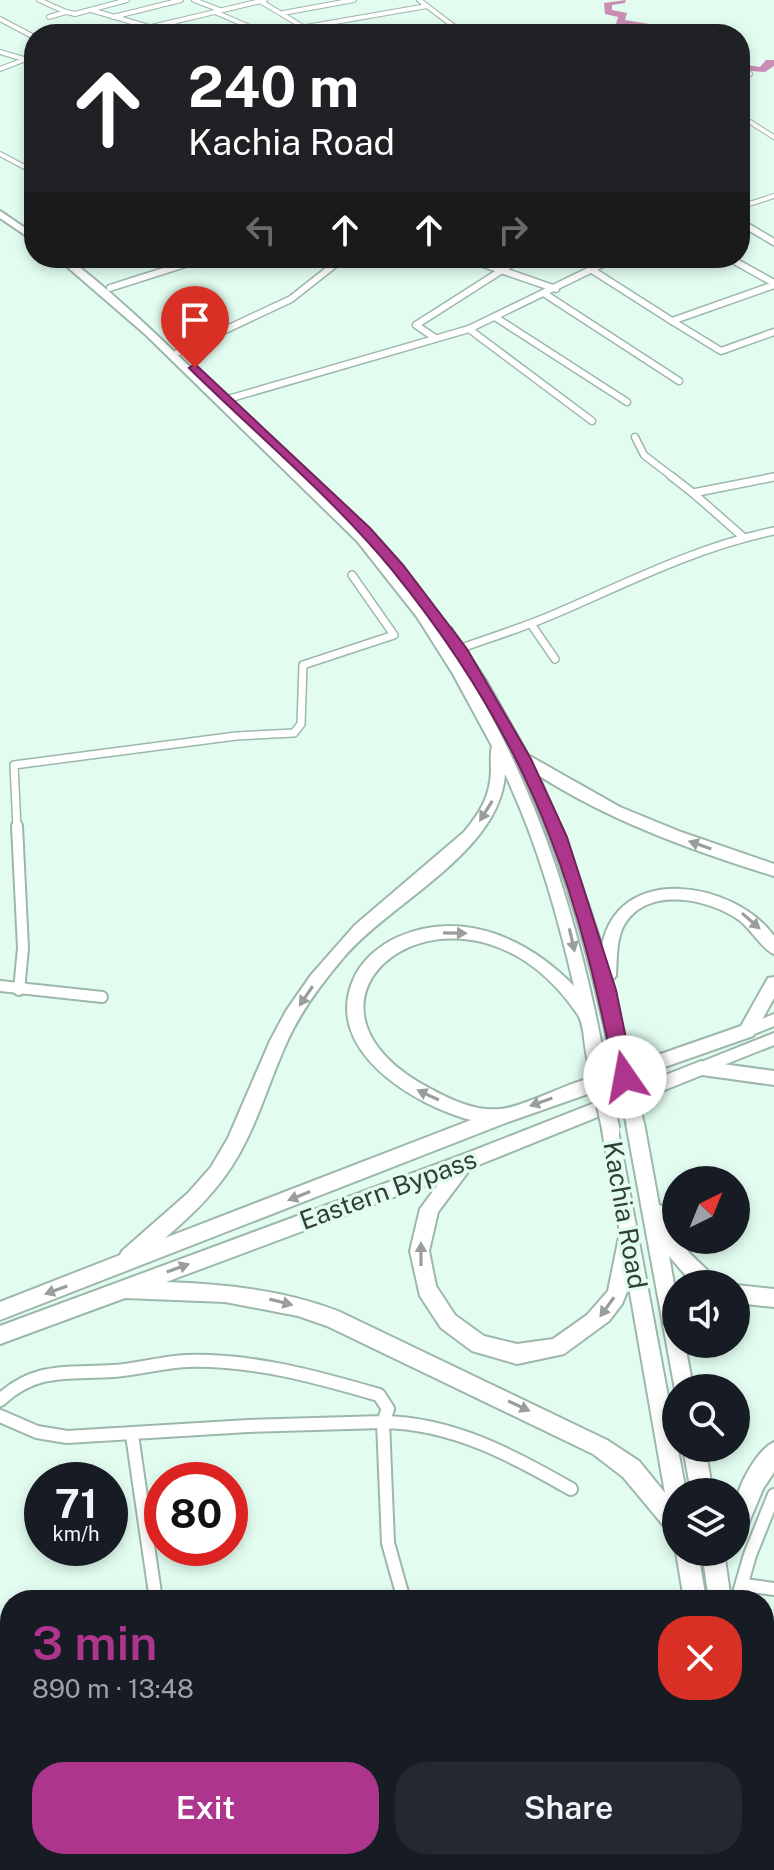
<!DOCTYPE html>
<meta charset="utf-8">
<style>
body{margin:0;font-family:"Public Sans",sans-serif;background:#242831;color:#f1f3f6;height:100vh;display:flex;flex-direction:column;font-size:30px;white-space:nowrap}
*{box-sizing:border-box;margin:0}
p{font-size:26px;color:#9ea1a6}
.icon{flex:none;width:44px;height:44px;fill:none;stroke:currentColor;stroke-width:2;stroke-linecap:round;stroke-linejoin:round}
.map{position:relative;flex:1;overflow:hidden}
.sheet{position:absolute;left:0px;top:1590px;width:774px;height:280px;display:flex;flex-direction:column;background:#171b24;border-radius:32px 32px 0 0;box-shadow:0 4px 12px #0003}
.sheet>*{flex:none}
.guide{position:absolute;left:24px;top:24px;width:726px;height:244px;border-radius:32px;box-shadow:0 4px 12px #0003;background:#202124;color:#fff;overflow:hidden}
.needle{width:52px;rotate:43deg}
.fabs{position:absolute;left:662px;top:1166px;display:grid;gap:16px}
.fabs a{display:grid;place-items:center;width:88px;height:88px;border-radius:50%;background:#171b24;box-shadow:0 4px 12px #0003;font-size:40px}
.speed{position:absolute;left:24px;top:1462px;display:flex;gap:16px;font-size:40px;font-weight:700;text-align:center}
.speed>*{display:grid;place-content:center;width:104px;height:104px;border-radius:50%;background:#171b24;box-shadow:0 4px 12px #0003;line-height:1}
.speed small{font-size:20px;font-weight:400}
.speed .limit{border:12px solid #d22;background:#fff;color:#111}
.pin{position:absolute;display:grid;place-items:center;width:68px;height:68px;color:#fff;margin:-82px -34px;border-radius:50% 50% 50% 0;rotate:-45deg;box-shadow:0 0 8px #0007}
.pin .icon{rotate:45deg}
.me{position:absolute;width:88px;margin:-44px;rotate:348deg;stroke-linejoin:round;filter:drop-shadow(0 0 6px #0008)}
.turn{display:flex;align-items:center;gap:28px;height:168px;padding:0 32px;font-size:36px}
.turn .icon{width:104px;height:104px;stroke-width:2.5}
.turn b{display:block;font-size:56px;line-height:68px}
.lanes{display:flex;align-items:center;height:76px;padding:0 32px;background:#0003;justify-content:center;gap:40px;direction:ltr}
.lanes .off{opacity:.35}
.round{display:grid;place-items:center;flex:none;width:84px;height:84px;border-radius:32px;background:#242831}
.overview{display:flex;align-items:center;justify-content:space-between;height:136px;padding:0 32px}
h1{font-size:48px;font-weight:600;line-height:60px;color:#ad358b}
.primary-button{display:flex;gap:16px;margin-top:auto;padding:16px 32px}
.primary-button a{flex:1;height:92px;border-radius:32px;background:#ad358b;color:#fff;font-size:32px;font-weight:600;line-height:92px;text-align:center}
.primary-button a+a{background:#242831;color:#f1f3f6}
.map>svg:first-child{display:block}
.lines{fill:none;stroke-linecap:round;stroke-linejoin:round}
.river{fill:#ca8db4;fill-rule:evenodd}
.street-far4-casing{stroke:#9db7ab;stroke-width:6}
.street-far3-casing{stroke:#9db7ab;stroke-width:9}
.street-far2-casing{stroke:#9db7ab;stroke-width:10}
.street-far1-casing{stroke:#9db7ab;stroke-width:14}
.street-casing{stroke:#9db7ab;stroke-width:16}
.primary-casing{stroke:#9db7ab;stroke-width:4}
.highway-casing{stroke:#9db7ab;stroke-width:4}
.street-far4{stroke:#fff;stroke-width:4}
.street-far3{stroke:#fff;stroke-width:6}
.street-far2{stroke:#fff;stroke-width:7}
.street-far1{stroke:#fff;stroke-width:10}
.street{stroke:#fff;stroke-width:12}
.primary{fill:#fff;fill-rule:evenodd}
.highway{fill:#fff;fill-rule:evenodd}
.highway-bridge-casing{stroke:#9db7ab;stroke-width:21;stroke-linecap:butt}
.highway-bridge{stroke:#fff;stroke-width:17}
.oneway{fill:#999e9c}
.route{fill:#ad358b;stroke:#70225a;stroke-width:2}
.labels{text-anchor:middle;stroke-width:7;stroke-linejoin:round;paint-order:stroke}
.street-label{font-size:26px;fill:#333e39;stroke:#e2fdf0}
</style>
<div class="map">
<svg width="774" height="1870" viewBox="0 0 774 1870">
<rect width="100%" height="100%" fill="#e2fdf0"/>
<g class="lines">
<g class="river">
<path d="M 626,0 L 625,3 L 612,5 L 612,10 L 627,13 L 625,20 L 655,25 L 677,34 L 616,24 L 618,17 L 605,14 L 604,3 Z"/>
<path d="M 766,60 L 774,60 L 774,66 L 765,72 L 740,70 L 740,64 L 760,67 Z"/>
</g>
<g class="street-far4-casing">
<g id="street-far4">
<path d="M 39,0 L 66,12"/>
<path d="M 194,0 L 220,10"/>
<path d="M 419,0 L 464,34"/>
<path d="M 260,1 L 315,34"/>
<path d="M 91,10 L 149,27"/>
<path d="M 215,12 L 266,34"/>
<path d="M 283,13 L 354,0"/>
<path d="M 49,17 L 66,12 L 75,14 L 127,0"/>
<path d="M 113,17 L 181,0"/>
<path d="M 0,19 L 34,37"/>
<path d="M 171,24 L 201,34"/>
<path d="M 306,27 L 427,6"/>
<path d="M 367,27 L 377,34"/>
<path d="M 122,34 L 265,0"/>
<path d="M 0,52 L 27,60"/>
<path d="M 0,69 L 34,56"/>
<path d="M 740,71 L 750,74"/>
<path d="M 27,120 L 34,124"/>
<path d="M 740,121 L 750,122 L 774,137"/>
<path d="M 0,154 L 34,172"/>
<path d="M 740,207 L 774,196"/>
</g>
</g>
<g class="street-far3-casing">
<g id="street-far3">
<path d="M 740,222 L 774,242"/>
<path d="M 466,258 L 556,289"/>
<path d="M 729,258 L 774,283"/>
<path d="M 592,270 L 672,321"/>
<path d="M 774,285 L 672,321 L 721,351 L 774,332"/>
<path d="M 110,288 L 204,258"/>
<path d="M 545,294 L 679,381"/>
<path d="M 495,317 L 627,402"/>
<path d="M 469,329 L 592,421"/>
<path d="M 435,338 L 416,325 L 521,258"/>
<path d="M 178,352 L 291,299 L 343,258"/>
<path d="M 228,399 L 469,329 L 615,258"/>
<path d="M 635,437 L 644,455 L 674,478"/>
<path d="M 768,478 L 774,477"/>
</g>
</g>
<g class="street-far2-casing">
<g id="street-far2">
<path d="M 671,476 L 693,493"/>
<path d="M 742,536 L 693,493 L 774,477"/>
<path d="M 531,624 L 555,659"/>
<path d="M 459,649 C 492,637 525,627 557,613 C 629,582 697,547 774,531"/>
<path d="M 17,828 L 14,765 L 236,736 L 294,733 L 301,724 L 303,665 L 394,635 L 352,575"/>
</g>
</g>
<g class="street-far1-casing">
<g id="street-far1">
<path d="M 17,826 L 23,948 L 19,990"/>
<path d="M 0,986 L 102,997"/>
</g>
</g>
<g class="street-casing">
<g id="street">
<path d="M 0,1400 C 37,1366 69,1374 114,1371 C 139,1369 163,1362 187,1361 C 253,1359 317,1377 379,1395 L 388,1409 L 383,1422 L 248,1426 L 67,1437 L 37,1432 L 0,1416"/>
<path d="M 132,1435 L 156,1600"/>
<path d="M 744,1585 L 774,1589"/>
<path d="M 404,1600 L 388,1543 L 383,1422 C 452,1423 512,1455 571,1489"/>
<path d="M 737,1600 L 750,1555 L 774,1495"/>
<path d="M 764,1748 L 774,1747"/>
<path d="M 0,1781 L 10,1780"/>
<path d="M 189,1860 L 190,1870"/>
<path d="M 465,1860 L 468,1870"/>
<path d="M 715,1870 L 736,1860"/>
</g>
</g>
<g class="primary-casing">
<g id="primary">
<path d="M 774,1014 L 774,1026 L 747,1037 L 742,1035 L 740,1031 L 742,1027 Z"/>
<path d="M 774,1033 L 774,1045 L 701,1074 L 696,1072 L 693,1068 L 696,1064 Z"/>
</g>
</g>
<g class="highway-casing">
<g id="highway">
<path d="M 0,211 L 34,234 L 34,241 L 0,218 Z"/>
<path d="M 57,258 L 68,258 C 129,305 182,360 238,413 C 286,459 337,502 380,553 C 508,703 570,871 605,1062 L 602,1067 L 596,1069 L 590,1067 C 583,1052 586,1028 578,1015 C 466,849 265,991 420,1083 C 443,1096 473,1112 500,1109 C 517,1108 551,1092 569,1085 C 626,1066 684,1046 741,1026 L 768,978 L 774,977 L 774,998 L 753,1036 L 508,1122 L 0,1320 L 0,1302 L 120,1255 L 122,1251 L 188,1193 L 211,1167 L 228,1138 L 270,1041 L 286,1011 L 311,975 L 355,925 L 464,832 C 479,814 490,797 491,772 C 491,763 490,754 492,746 L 453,674 L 417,617 L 357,541 L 146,335 ZM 505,774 C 537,842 557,913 574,986 C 527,938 462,909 398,937 C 380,945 362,960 354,978 C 321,1050 414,1105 471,1120 L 165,1238 C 190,1217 214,1194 232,1166 C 256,1129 268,1084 286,1044 C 300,1012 321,984 344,957 C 391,902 500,852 505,774 Z"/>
<path d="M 446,627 L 451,628 L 485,679 L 528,755 L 620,807 L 681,832 L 774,864 L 774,876 C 693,851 610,821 538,775 L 564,833 L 602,946 C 618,862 734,881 774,936 L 774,954 C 763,950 751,929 739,920 C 708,898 645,885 623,927 C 616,942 617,960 616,976 L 611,981 L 628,1054 L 625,1059 L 619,1061 L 613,1059 L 610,1054 C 587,941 555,832 501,730 C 483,695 461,663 439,631 Z"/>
<path d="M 701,1061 L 774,1071 L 774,1085 L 702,1075 L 471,1168 L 438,1212 L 429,1251 L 436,1286 L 455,1315 L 484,1336 L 517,1344 L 553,1339 L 587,1315 L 608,1291 L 620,1232 L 602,1130 L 605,1125 L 611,1122 L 617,1125 L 686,1492 L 676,1492 L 676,1534 L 668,1531 L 623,1477 L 593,1454 L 327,1326 L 298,1316 L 225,1302 L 125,1298 L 0,1344 L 0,1326 L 462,1155 ZM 442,1179 L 420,1209 L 410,1251 L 420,1296 L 441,1328 L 472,1351 L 517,1364 L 564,1354 L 609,1321 L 622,1304 L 629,1287 L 665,1493 L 639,1461 L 607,1440 L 338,1311 C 283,1290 225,1284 166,1282 Z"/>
<path d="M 635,1115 L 641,1118 L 644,1123 L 659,1205 L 665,1207 L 676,1233 L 676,1240 L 680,1240 C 690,1258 712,1271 719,1284 L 693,1284 L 669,1256 L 676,1295 L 676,1344 L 685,1344 L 693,1388 L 676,1388 L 676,1395 L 626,1123 L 629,1118 Z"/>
<path d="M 736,1285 L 774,1289 L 774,1307 L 736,1303 Z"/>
<path d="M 774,1442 L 774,1472 L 763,1489 L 744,1534 L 736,1537 C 736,1526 735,1514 736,1503 C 738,1485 757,1450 774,1442 Z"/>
<path d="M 683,1448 L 705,1448 L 713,1492 L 691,1492 Z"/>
<path d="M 676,1552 L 698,1552 L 706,1600 L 684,1600 Z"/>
<path d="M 702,1552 L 724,1552 L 731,1600 L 709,1600 Z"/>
<path d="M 731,1860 L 757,1860 L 759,1870 L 733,1870 Z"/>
</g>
</g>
<use href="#street-far4" class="street-far4"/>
<use href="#street-far3" class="street-far3"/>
<use href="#street-far2" class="street-far2"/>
<use href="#street-far1" class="street-far1"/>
<use href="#street" class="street"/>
<use href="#primary" class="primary"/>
<use href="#highway" class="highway"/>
<g class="highway-bridge-casing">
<g id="highway-bridge">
<path d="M 619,1054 L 635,1123"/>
<path d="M 596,1062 L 611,1130"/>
</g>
</g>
<use href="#highway-bridge" class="highway-bridge"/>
</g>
<defs><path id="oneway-solid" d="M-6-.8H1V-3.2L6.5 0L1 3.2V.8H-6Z" transform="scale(2)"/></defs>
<g class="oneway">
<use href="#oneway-solid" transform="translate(486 811) rotate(122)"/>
<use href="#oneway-solid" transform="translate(700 845) rotate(-161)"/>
<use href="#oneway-solid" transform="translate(751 921) rotate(41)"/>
<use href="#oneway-solid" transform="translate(455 933) rotate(1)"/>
<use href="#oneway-solid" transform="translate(572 940) rotate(77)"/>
<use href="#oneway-solid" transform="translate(306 996) rotate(124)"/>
<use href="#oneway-solid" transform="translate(428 1095) rotate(-155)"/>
<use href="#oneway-solid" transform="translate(541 1102) rotate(161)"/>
<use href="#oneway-solid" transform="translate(299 1196) rotate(158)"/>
<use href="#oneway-solid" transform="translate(421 1254) rotate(-90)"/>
<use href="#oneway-solid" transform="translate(178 1268) rotate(-20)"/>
<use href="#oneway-solid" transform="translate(56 1290) rotate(160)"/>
<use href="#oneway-solid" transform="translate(281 1302) rotate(14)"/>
<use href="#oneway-solid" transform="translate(607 1307) rotate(126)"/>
<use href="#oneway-solid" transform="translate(519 1406) rotate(25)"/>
</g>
<path class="route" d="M 195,364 L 370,528 L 403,565 L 467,649 L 531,759 L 567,837 L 616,990 L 634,1077 L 632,1083 L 625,1085 L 618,1083 L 615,1077 C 599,996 580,914 550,837 C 514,742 457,650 393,571 C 333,498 258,436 191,370 L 189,368 Z"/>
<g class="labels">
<g class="street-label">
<text transform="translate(388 1190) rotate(-20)" y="9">Eastern Bypass</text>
<text transform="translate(625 1215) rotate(80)" y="9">Kachia Road</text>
</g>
</g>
</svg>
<div class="fabs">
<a><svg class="needle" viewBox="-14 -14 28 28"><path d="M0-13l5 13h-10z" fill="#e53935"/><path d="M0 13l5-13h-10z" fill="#9ea1a6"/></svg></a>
<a><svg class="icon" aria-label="sound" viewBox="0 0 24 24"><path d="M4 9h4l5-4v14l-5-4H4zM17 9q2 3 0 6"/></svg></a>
<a><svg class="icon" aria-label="search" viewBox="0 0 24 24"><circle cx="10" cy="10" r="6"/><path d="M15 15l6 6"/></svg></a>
<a><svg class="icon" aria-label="layers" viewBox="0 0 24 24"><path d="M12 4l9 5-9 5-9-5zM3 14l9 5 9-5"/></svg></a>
</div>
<div class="speed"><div>71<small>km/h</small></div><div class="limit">80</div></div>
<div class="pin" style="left:195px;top:368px;background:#d93025"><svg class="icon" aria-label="arrive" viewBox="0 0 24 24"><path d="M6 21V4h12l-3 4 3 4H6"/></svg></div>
<svg class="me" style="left:625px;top:1077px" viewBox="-20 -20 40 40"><circle r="19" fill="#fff"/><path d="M0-13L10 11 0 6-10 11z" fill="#ad358b"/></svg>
<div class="guide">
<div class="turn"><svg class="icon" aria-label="ahead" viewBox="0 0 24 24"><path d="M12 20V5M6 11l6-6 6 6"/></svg><div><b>240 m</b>Kachia Road</div></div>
<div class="lanes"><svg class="icon off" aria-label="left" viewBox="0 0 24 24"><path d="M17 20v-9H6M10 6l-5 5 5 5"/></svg><svg class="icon" aria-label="ahead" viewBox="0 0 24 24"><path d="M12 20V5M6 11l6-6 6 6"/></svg><svg class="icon" aria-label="ahead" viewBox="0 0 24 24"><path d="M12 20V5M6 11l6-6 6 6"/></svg><svg class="icon off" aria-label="right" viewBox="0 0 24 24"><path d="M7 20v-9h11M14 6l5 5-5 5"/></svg></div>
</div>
<section class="sheet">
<div class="overview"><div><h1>3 min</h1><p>890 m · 13:48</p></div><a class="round" style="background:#d93025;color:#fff"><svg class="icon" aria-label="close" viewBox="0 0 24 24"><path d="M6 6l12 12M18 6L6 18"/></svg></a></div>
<div class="primary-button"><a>Exit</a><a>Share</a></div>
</section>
</div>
